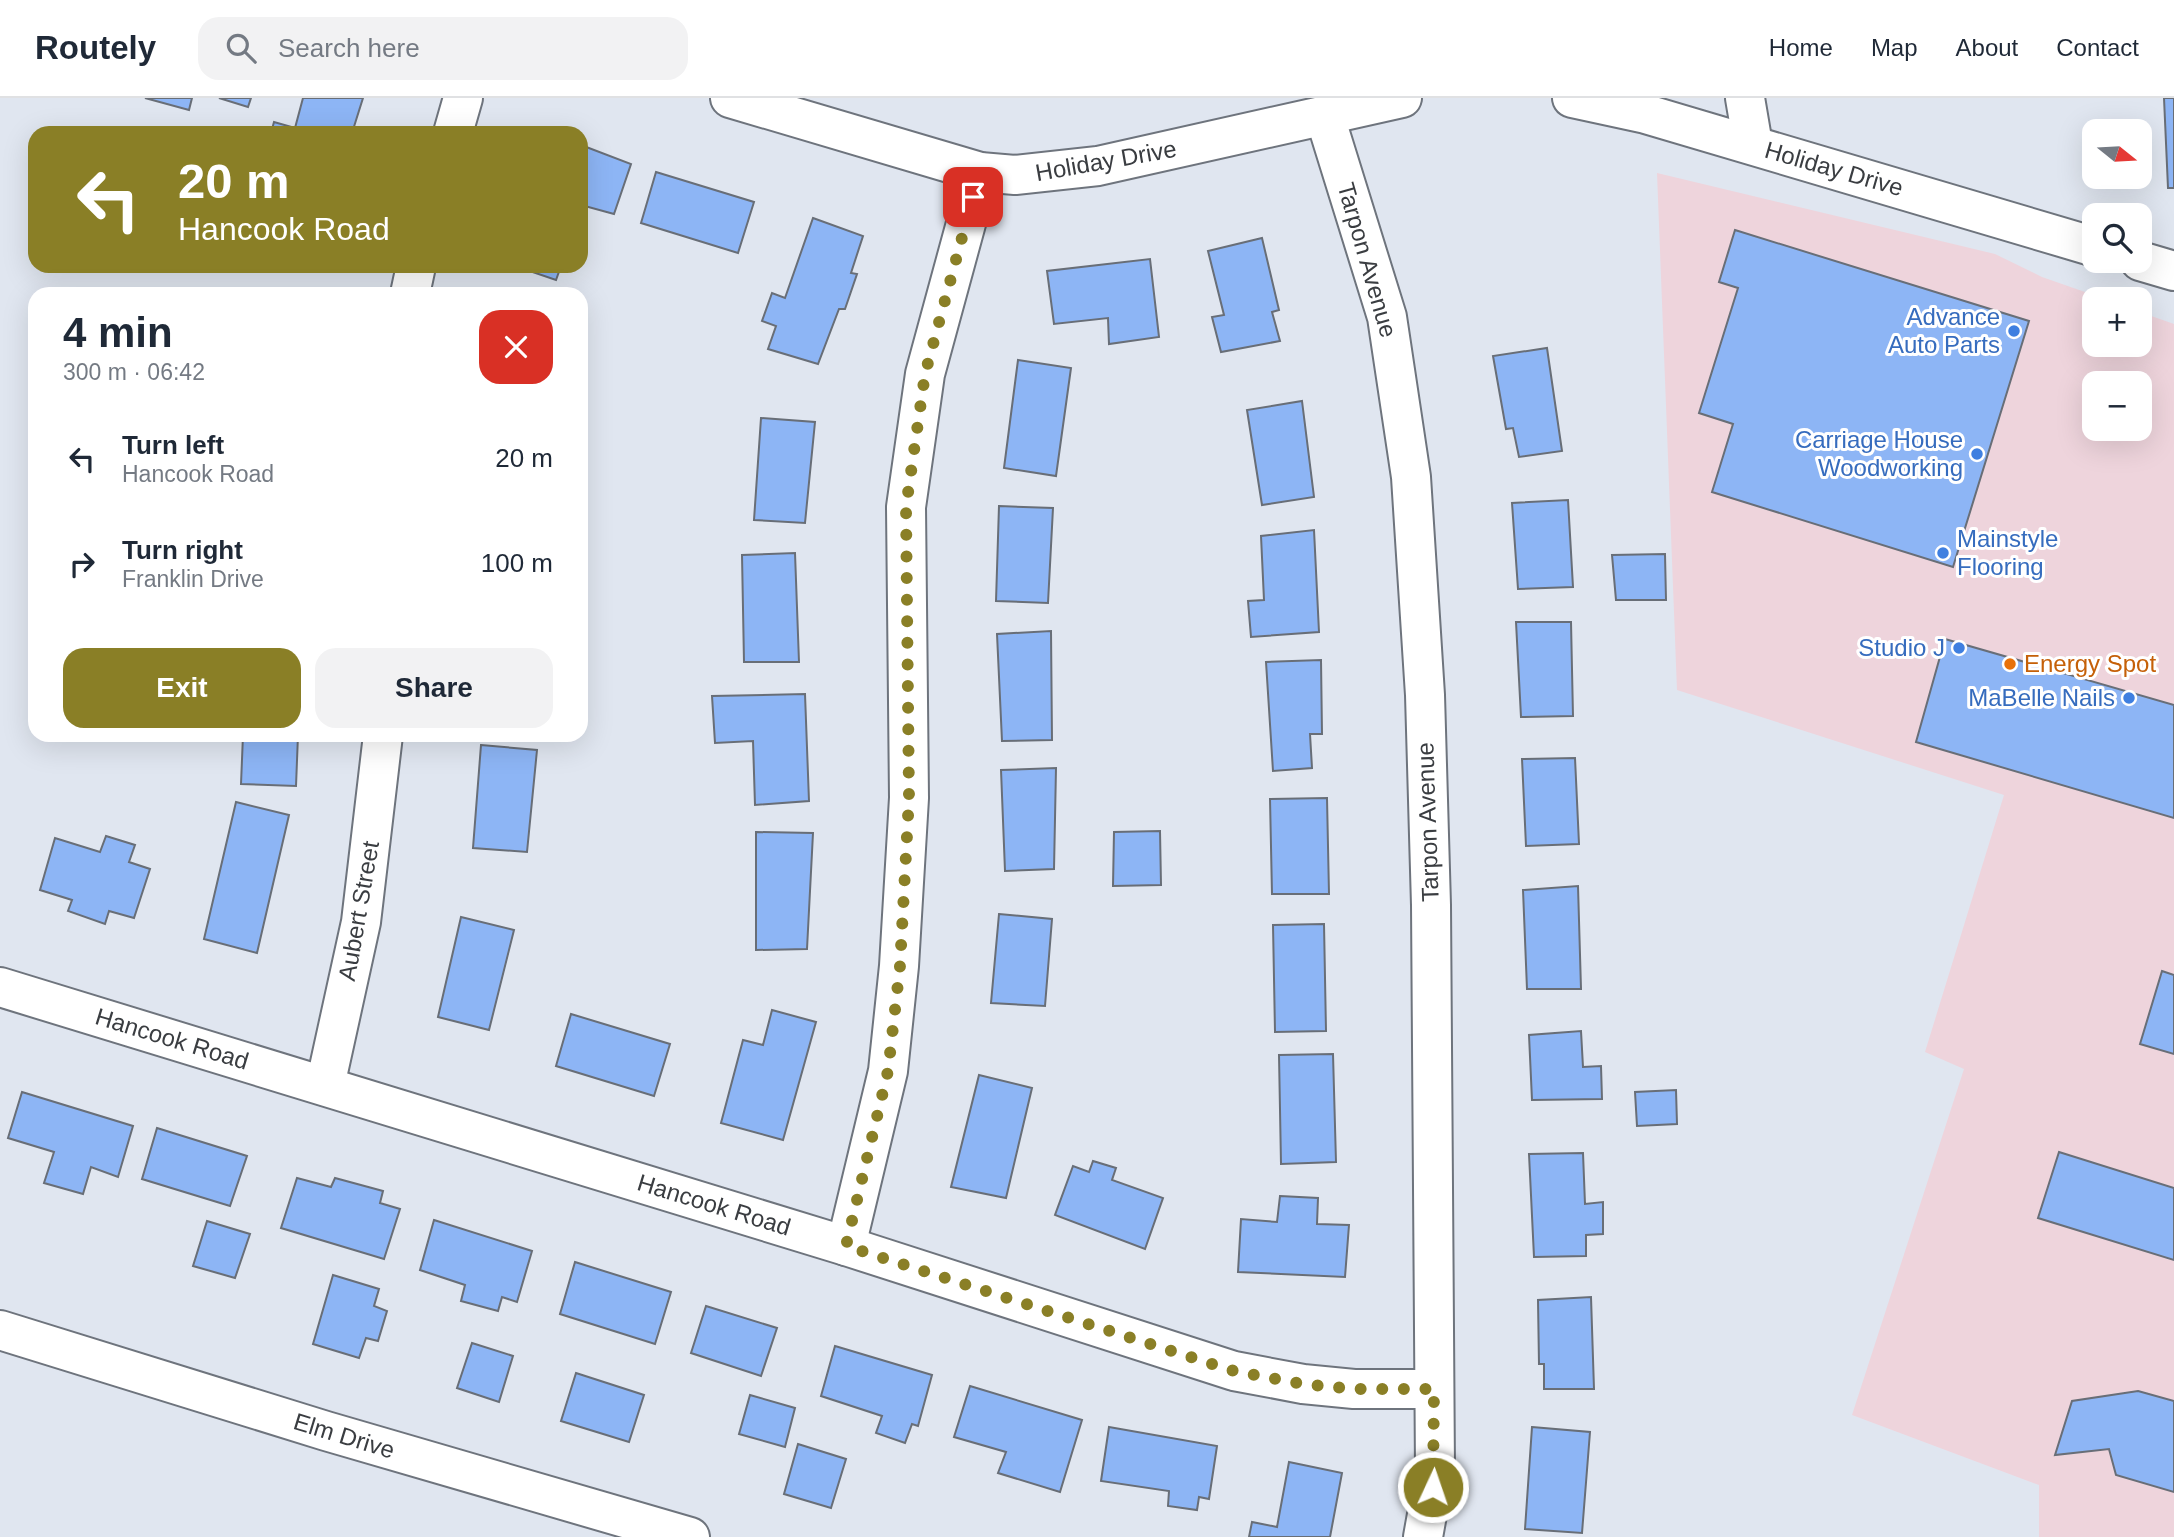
<!DOCTYPE html>
<meta charset="utf-8">
<style>
body{margin:0;font-family:Helvetica,sans-serif;background:#f2f2f3;color:#1f2937;height:100vh;display:flex;flex-direction:column;font-size:26px;white-space:nowrap}
*{box-sizing:border-box;margin:0}
p{font-size:23px;color:#747a83}
.icon{flex:none;width:38px;height:38px;fill:none;stroke:currentColor;stroke-width:2;stroke-linecap:round;stroke-linejoin:round}
.map{position:relative;flex:1;overflow:hidden}
.drawer{position:absolute;left:28px;top:189px;width:560px;height:455px;display:flex;flex-direction:column;background:#fff;border-radius:21px;box-shadow:0 7px 28px #0002}
.drawer>*{flex:none}
.hud{position:absolute;left:28px;top:28px;width:560px;height:147px;border-radius:21px;box-shadow:0 7px 28px #0002;background:#8a7f26;color:#fff;overflow:hidden}
.needle{width:46px;rotate:108deg}
.fabs{position:absolute;left:2082px;top:21px;display:grid;gap:14px}
.fabs a{display:grid;place-items:center;width:70px;height:70px;border-radius:14px;background:#fff;box-shadow:0 7px 28px #0002;font-size:35px}
.pin{position:absolute;display:grid;place-items:center;width:60px;height:60px;color:#fff;margin:-30px;border-radius:14px;box-shadow:0 4px 10px #0006}
.me{position:absolute;width:77px;margin:-38px;rotate:3deg;stroke-linejoin:round;filter:drop-shadow(0 0 5px #0008)}
.turn{display:flex;align-items:center;gap:24px;height:147px;padding:0 35px;font-size:32px}
.turn .icon{width:91px;height:91px;stroke-width:2.5}
.turn b{display:block;font-size:49px;line-height:60px}
.round{display:grid;place-items:center;flex:none;width:74px;height:74px;border-radius:21px;background:#f2f2f3}
.overview{display:flex;align-items:center;justify-content:space-between;height:119px;padding:0 35px}
h1{font-size:42px;font-weight:700;line-height:52px}
.cta{display:flex;gap:14px;margin-top:auto;padding:14px 35px}
.cta a{flex:1;height:80px;border-radius:21px;background:#8a7f26;color:#fff;font-size:28px;font-weight:700;line-height:80px;text-align:center}
.cta a+a{background:#f2f2f3;color:#1f2937}
ul{padding:0;list-style:none}
li{display:flex;align-items:center;gap:21px;height:105px;padding:0 35px}
li div{flex:1}
li b{display:block;font-size:26px}
li em{font-style:normal}
header{display:flex;align-items:center;gap:42px;box-sizing:border-box;height:98px;padding:0 35px;background:#fff;border-bottom:2px solid #e0e1e3}
header strong{font-size:33px}
nav{display:flex;gap:38px;margin-inline-start:auto;font-size:24px}
.search{width:490px;height:63px;background:#f2f2f3;display:flex;align-items:center;gap:18px;box-sizing:border-box;padding:0 24px;border-radius:21px;color:#747a83;font-size:26px}
.map>svg:first-child{display:block}
.commercial{fill:#eed4dc;fill-rule:evenodd}
.building{fill:#8db5f5;stroke:#686e77;stroke-width:2}
.lines{fill:none;stroke-linecap:round;stroke-linejoin:round}
.minor-casing{stroke:#6e747d;stroke-width:42}
.minor{stroke:#fff;stroke-width:38}
.route{stroke:#8a7f26;stroke-width:12;stroke-dasharray:0 21.6}
.shop-dot{fill:#3f7fe0;stroke:#fff;stroke-width:2.5}
.food-dot{fill:#e8710a;stroke:#fff;stroke-width:2.5}
.labels{text-anchor:middle;stroke-width:6;stroke-linejoin:round;paint-order:stroke}
.street-label{font-size:24px;fill:#3a3d41;stroke:#fff}
.shop-label{font-size:24px;fill:#366cbe;stroke:#fff;text-anchor:end}
.food-label{font-size:24px;fill:#c56008;stroke:#fff;text-anchor:start}
</style>
<header>
<strong>Routely</strong>
<div class="search"><svg class="icon" aria-label="search" viewBox="0 0 24 24"><circle cx="10" cy="10" r="6"/><path d="M15 15l6 6"/></svg>Search here</div>
<nav><a>Home</a><a>Map</a><a>About</a><a>Contact</a></nav>
</header>
<div class="map">
<svg width="2174" height="1439" viewBox="0 0 2174 1439">
<rect width="100%" height="100%" fill="#e0e6f0"/>
<path class="commercial" d="M 1657,75 L 1995,156 L 2042,179 L 2105,201 L 2095,201 L 2095,247 L 2140,247 L 2140,214 L 2174,226 L 2174,1439 L 2039,1439 L 2039,1387 L 1852,1317 L 1964,971 L 1925,954 L 2004,697 L 1677,592 ZM 2095,285 L 2140,285 L 2140,331 L 2095,331 Z"/>
<g class="building">
<path d="M 145,0 L 192,0 L 189,12 Z"/>
<path d="M 219,0 L 251,0 L 248,9 Z"/>
<path d="M 303,0 L 363,0 L 352,35 L 271,35 L 274,24 L 295,30 Z"/>
<path d="M 2164,0 L 2174,0 L 2174,90 L 2168,90 Z"/>
<path d="M 581,47 L 631,66 L 614,116 L 581,107 Z"/>
<path d="M 656,74 L 754,104 L 738,155 L 641,125 Z"/>
<path d="M 813,120 L 863,138 L 851,175 L 857,176 L 845,211 L 839,211 L 818,266 L 768,251 L 776,228 L 762,223 L 772,195 L 785,200 Z"/>
<path d="M 1735,132 L 2029,223 L 1953,469 L 1712,394 L 1733,326 L 1699,315 L 1738,190 L 1719,184 Z"/>
<path d="M 1262,140 L 1279,212 L 1272,214 L 1280,243 L 1221,254 L 1212,219 L 1224,217 L 1208,153 Z"/>
<path d="M 1150,161 L 1159,239 L 1109,246 L 1108,220 L 1054,226 L 1047,173 Z"/>
<path d="M 515,168 L 561,168 L 556,182 Z"/>
<path d="M 1547,250 L 1562,353 L 1519,359 L 1513,330 L 1506,331 L 1493,258 Z"/>
<path d="M 1018,262 L 1071,270 L 1056,378 L 1004,370 Z"/>
<path d="M 1302,303 L 1314,399 L 1262,407 L 1247,312 Z"/>
<path d="M 761,320 L 815,324 L 805,425 L 754,422 Z"/>
<path d="M 1568,402 L 1573,489 L 1518,491 L 1512,405 Z"/>
<path d="M 999,408 L 1053,410 L 1048,505 L 996,503 Z"/>
<path d="M 1314,432 L 1319,534 L 1251,539 L 1248,503 L 1264,502 L 1261,438 Z"/>
<path d="M 795,455 L 799,564 L 744,564 L 742,457 Z"/>
<path d="M 1665,456 L 1666,502 L 1616,502 L 1612,457 Z"/>
<path d="M 1516,524 L 1571,524 L 1573,618 L 1521,619 Z"/>
<path d="M 1051,533 L 1052,642 L 1002,643 L 997,536 Z"/>
<path d="M 1945,541 L 2174,607 L 2174,720 L 1916,644 Z"/>
<path d="M 1321,562 L 1322,636 L 1310,636 L 1312,670 L 1273,673 L 1266,564 Z"/>
<path d="M 805,596 L 809,703 L 755,707 L 753,643 L 715,645 L 712,598 Z"/>
<path d="M 243,637 L 298,637 L 296,688 L 241,686 Z"/>
<path d="M 481,647 L 537,652 L 527,754 L 473,750 Z"/>
<path d="M 1575,660 L 1579,746 L 1526,748 L 1522,661 Z"/>
<path d="M 1056,670 L 1054,771 L 1005,773 L 1001,672 Z"/>
<path d="M 1327,700 L 1329,796 L 1272,796 L 1270,701 Z"/>
<path d="M 236,704 L 289,717 L 257,855 L 204,841 Z"/>
<path d="M 1160,733 L 1161,787 L 1113,788 L 1114,734 Z"/>
<path d="M 756,734 L 813,735 L 807,851 L 756,852 Z"/>
<path d="M 106,738 L 135,747 L 129,764 L 150,771 L 134,820 L 109,813 L 105,826 L 68,813 L 72,802 L 40,792 L 55,740 L 100,754 Z"/>
<path d="M 1578,788 L 1581,891 L 1527,891 L 1523,792 Z"/>
<path d="M 999,816 L 1052,821 L 1045,908 L 991,905 Z"/>
<path d="M 461,819 L 514,832 L 489,932 L 438,919 Z"/>
<path d="M 1324,826 L 1326,933 L 1275,934 L 1273,827 Z"/>
<path d="M 2162,873 L 2174,877 L 2174,956 L 2140,946 Z"/>
<path d="M 772,912 L 816,924 L 783,1042 L 721,1025 L 743,942 L 763,947 Z"/>
<path d="M 571,916 L 670,946 L 654,998 L 556,968 Z"/>
<path d="M 1581,933 L 1583,969 L 1601,968 L 1602,1001 L 1532,1002 L 1529,937 Z"/>
<path d="M 1333,956 L 1336,1064 L 1281,1066 L 1279,957 Z"/>
<path d="M 979,977 L 1032,990 L 1006,1100 L 951,1089 Z"/>
<path d="M 1676,992 L 1677,1026 L 1637,1028 L 1635,994 Z"/>
<path d="M 22,994 L 133,1028 L 118,1079 L 91,1069 L 83,1096 L 44,1085 L 54,1054 L 8,1040 Z"/>
<path d="M 157,1030 L 247,1058 L 230,1108 L 142,1081 Z"/>
<path d="M 2059,1054 L 2174,1090 L 2174,1162 L 2038,1120 Z"/>
<path d="M 1583,1055 L 1585,1106 L 1603,1104 L 1603,1136 L 1586,1137 L 1586,1158 L 1534,1159 L 1529,1056 Z"/>
<path d="M 1093,1063 L 1116,1070 L 1112,1082 L 1163,1100 L 1145,1151 L 1055,1117 L 1073,1068 L 1089,1074 Z"/>
<path d="M 297,1080 L 331,1089 L 335,1080 L 383,1093 L 380,1105 L 400,1111 L 384,1161 L 281,1130 Z"/>
<path d="M 1280,1098 L 1318,1100 L 1317,1126 L 1349,1127 L 1345,1179 L 1238,1174 L 1241,1121 L 1277,1124 Z"/>
<path d="M 434,1122 L 532,1153 L 517,1204 L 502,1199 L 498,1213 L 461,1203 L 465,1187 L 420,1172 Z"/>
<path d="M 207,1123 L 250,1136 L 235,1180 L 193,1168 Z"/>
<path d="M 575,1164 L 671,1194 L 655,1246 L 560,1216 Z"/>
<path d="M 333,1177 L 379,1191 L 374,1208 L 387,1213 L 378,1243 L 366,1240 L 359,1260 L 313,1246 Z"/>
<path d="M 1591,1199 L 1594,1291 L 1544,1291 L 1544,1266 L 1539,1266 L 1538,1202 Z"/>
<path d="M 706,1208 L 777,1230 L 761,1278 L 691,1255 Z"/>
<path d="M 472,1245 L 513,1258 L 499,1304 L 457,1290 Z"/>
<path d="M 835,1248 L 932,1277 L 918,1328 L 912,1326 L 905,1345 L 876,1335 L 882,1318 L 821,1298 Z"/>
<path d="M 576,1275 L 644,1297 L 629,1344 L 561,1323 Z"/>
<path d="M 970,1288 L 1082,1322 L 1060,1394 L 998,1375 L 1006,1354 L 954,1339 Z"/>
<path d="M 2138,1293 L 2174,1303 L 2174,1394 L 2116,1377 L 2109,1351 L 2055,1357 L 2072,1303 Z"/>
<path d="M 750,1297 L 795,1310 L 785,1349 L 739,1336 Z"/>
<path d="M 1109,1329 L 1217,1348 L 1209,1401 L 1199,1399 L 1197,1412 L 1168,1408 L 1169,1393 L 1101,1383 Z"/>
<path d="M 1532,1329 L 1590,1334 L 1582,1435 L 1525,1431 Z"/>
<path d="M 798,1346 L 846,1361 L 831,1410 L 784,1396 Z"/>
<path d="M 1289,1364 L 1342,1375 L 1330,1439 L 1249,1439 L 1252,1424 L 1277,1429 Z"/>
</g>
<g class="lines">
<g class="minor-casing">
<g id="minor">
<path d="M 730,0 L 980,74 L 1015,77 L 1098,68 L 1402,0"/>
<path d="M 1572,0 L 1646,16 L 2095,149"/>
<path d="M 1745,0 L 1753,47"/>
<path d="M 1325,19 L 1387,219 L 1411,379 L 1425,597 L 1431,807 L 1435,1372 L 1423,1439"/>
<path d="M 453,35 L 463,0"/>
<path d="M 2140,163 L 2174,173"/>
<path d="M 410,196 L 416,168"/>
<path d="M 0,889 L 846,1148 L 1234,1273 L 1303,1286 L 1354,1291 L 1434,1291"/>
<path d="M 325,988 L 361,824 L 383,637"/>
<path d="M 846,1148 L 888,973 L 899,868 L 909,700 L 906,409 L 925,276 L 980,74"/>
<path d="M 0,1232 L 326,1333 L 690,1439"/>
</g>
</g>
<use href="#minor" class="minor"/>
</g>
<g class="lines">
<path class="route" d="M 973,99 L 925,276 L 906,409 L 909,700 L 900,868 L 888,973 L 846,1148 L 1234,1273 L 1303,1286 L 1354,1291 L 1434,1291 L 1433,1389"/>
</g>
<g class="shop-dot">
<circle cx="2014" cy="233" r="7"/>
<circle cx="1977" cy="356" r="7"/>
<circle cx="1943" cy="455" r="7"/>
<circle cx="1959" cy="550" r="7"/>
<circle cx="2129" cy="600" r="7"/>
</g>
<circle class="food-dot" cx="2010" cy="566" r="7"/>
<g class="labels">
<g class="street-label">
<text transform="translate(1106 63) rotate(-10)" y="8">Holiday Drive</text>
<text transform="translate(1834 71) rotate(16)" y="8">Holiday Drive</text>
<text transform="translate(1367 162) rotate(74)" y="8">Tarpon Avenue</text>
<text transform="translate(1428 724) rotate(-92)" y="8">Tarpon Avenue</text>
<text transform="translate(359 813) rotate(-80)" y="8">Aubert Street</text>
<text transform="translate(172 941) rotate(17)" y="8">Hancook Road</text>
<text transform="translate(714 1107) rotate(17)" y="8">Hancook Road</text>
<text transform="translate(344 1338) rotate(17)" y="8">Elm Drive</text>
</g>
<g class="shop-label">
<text x="2000" y="227">Advance<tspan x="2000" dy="28">Auto Parts</tspan></text>
<text x="1963" y="350">Carriage House<tspan x="1963" dy="28">Woodworking</tspan></text>
<text x="1957" y="449" text-anchor="start">Mainstyle<tspan x="1957" dy="28">Flooring</tspan></text>
<text x="1945" y="558">Studio J</text>
<text x="2115" y="608">MaBelle Nails</text>
</g>
<g class="food-label">
<text x="2024" y="574">Energy Spot</text>
</g>
</g>
</svg>
<div class="fabs">
<a><svg class="needle" viewBox="-14 -14 28 28"><path d="M0-13l5 13h-10z" fill="#e53935"/><path d="M0 13l5-13h-10z" fill="#747a83"/></svg></a>
<a><svg class="icon" aria-label="search" viewBox="0 0 24 24"><circle cx="10" cy="10" r="6"/><path d="M15 15l6 6"/></svg></a>
<a>+</a>
<a>−</a>
</div>
<div class="pin" style="left:973px;top:99px;background:#d93025"><svg class="icon" aria-label="arrive" viewBox="0 0 24 24"><path d="M6 21V4h12l-3 4 3 4H6"/></svg></div>
<svg class="me" style="left:1433px;top:1389px" viewBox="-20 -20 40 40"><circle r="17" fill="#8a7f26" stroke="#fff" stroke-width="3"/><path d="M0-11L8 9 0 5-8 9z" fill="#fff"/></svg>
<div class="hud">
<div class="turn"><svg class="icon" aria-label="left" viewBox="0 0 24 24"><path d="M17 20v-9H6M10 6l-5 5 5 5"/></svg><div><b>20 m</b>Hancook Road</div></div>
</div>
<section class="drawer">
<div class="overview"><div><h1>4 min</h1><p>300 m · 06:42</p></div><a class="round" style="background:#d93025;color:#fff"><svg class="icon" aria-label="close" viewBox="0 0 24 24"><path d="M6 6l12 12M18 6L6 18"/></svg></a></div>
<ul>
<li><svg class="icon" aria-label="left" viewBox="0 0 24 24"><path d="M17 20v-9H6M10 6l-5 5 5 5"/></svg><div><b>Turn left</b><p>Hancook Road</p></div><em>20 m</em></li>
<li><svg class="icon" aria-label="right" viewBox="0 0 24 24"><path d="M7 20v-9h11M14 6l5 5-5 5"/></svg><div><b>Turn right</b><p>Franklin Drive</p></div><em>100 m</em></li>
</ul>
<div class="cta"><a>Exit</a><a>Share</a></div>
</section>
</div>
